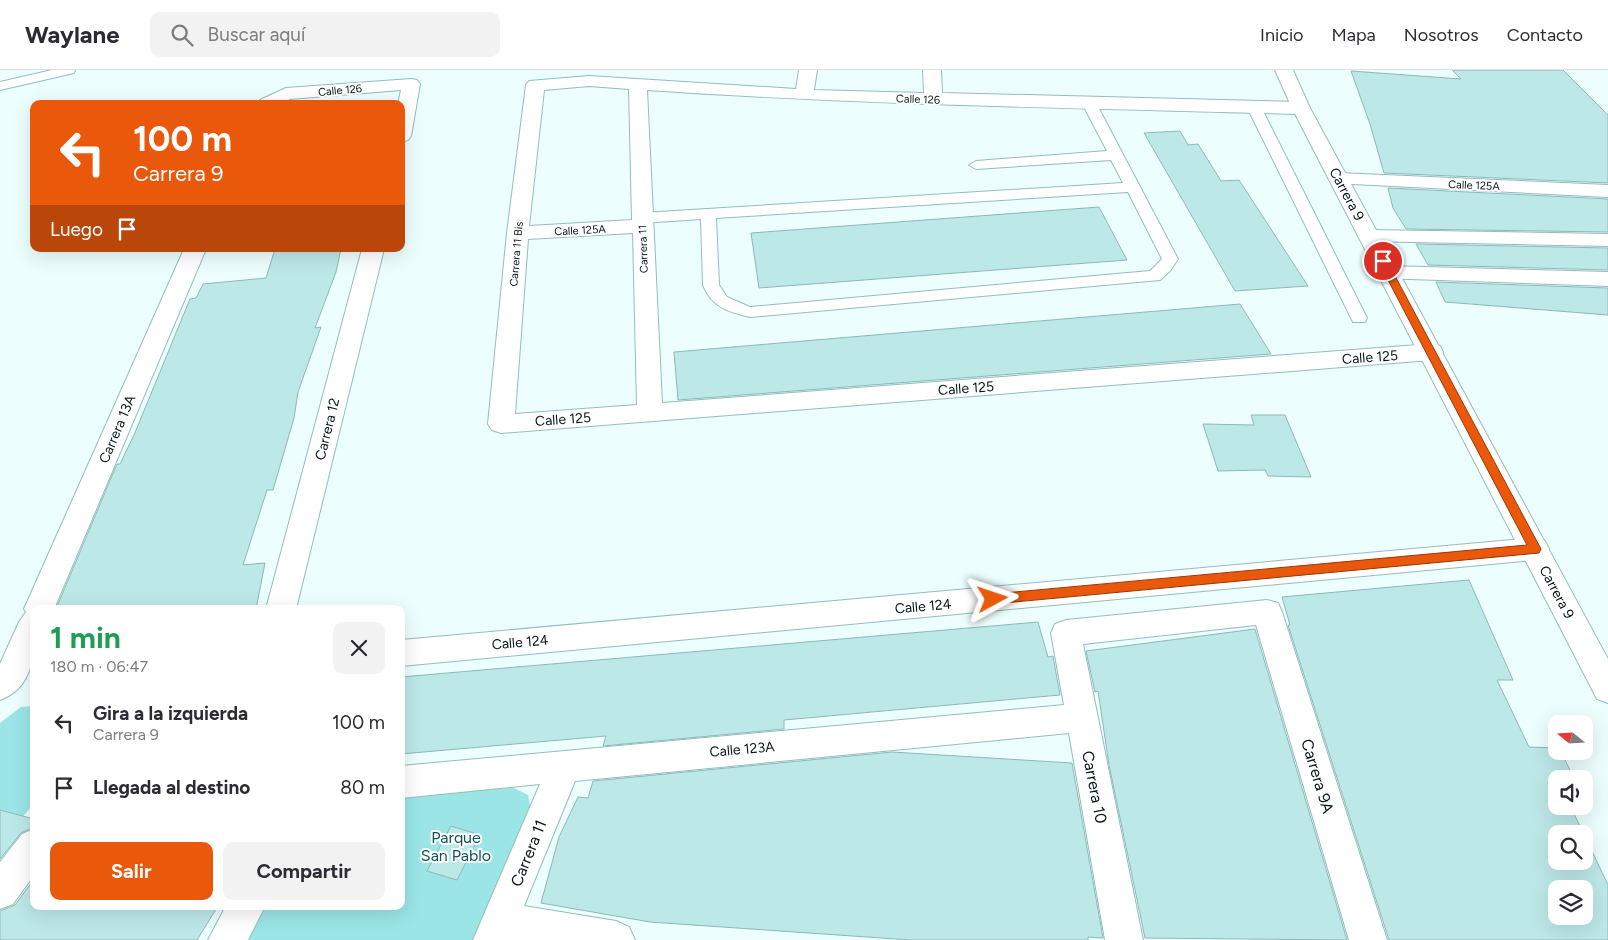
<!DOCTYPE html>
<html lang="es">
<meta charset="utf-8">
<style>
body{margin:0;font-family:Figtree,sans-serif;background:#f2f2f3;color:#2b2b33;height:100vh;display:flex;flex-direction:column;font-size:19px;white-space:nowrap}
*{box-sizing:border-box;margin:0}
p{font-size:16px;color:#7c7c81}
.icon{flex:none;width:28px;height:28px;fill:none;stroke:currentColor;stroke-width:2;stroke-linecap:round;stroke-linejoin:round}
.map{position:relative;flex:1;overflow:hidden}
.details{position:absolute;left:30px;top:535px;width:375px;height:305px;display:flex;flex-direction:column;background:#fff;border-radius:10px;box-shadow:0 5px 20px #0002}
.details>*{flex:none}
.top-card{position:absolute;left:30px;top:30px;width:375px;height:152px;border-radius:10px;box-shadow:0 5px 20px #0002;background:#ea580c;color:#fff;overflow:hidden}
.needle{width:32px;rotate:288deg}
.fabs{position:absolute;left:1548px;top:645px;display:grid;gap:10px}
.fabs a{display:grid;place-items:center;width:45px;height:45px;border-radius:10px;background:#fff;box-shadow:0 5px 20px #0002;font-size:25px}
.pin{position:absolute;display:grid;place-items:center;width:42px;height:42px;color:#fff;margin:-21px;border:2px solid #fff;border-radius:50%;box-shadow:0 1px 5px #0007}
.me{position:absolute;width:55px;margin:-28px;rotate:85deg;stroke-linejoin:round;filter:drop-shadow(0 0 4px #0008)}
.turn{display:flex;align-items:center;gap:18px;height:105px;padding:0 20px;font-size:22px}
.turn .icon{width:65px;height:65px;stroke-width:2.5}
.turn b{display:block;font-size:35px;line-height:42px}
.then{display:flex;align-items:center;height:48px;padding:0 20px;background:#0003;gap:10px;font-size:19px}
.round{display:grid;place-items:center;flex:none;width:52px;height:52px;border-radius:10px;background:#f2f2f3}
.headline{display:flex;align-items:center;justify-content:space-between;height:85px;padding:0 20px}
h1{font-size:30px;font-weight:700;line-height:38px;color:#1e9e55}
.primary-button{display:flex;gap:10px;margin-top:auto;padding:10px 20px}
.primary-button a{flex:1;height:58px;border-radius:10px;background:#ea580c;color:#fff;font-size:20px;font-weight:700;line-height:58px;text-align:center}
.primary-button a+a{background:#f2f2f3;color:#2b2b33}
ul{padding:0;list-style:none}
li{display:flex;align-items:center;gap:15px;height:65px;padding:0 20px}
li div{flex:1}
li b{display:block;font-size:19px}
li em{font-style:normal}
header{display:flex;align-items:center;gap:30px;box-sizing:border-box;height:70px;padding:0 25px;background:#fff;border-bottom:1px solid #e1e1e2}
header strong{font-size:24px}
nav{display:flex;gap:28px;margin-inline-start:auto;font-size:18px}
.search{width:350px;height:45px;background:#f2f2f3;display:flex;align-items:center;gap:12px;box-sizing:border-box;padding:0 18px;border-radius:10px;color:#7c7c81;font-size:19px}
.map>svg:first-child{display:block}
.green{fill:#9be5e6}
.building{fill:#bde8e8;stroke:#8eb8b8;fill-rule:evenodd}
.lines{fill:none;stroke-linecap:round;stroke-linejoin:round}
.service-casing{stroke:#93bdbd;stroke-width:2}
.pedestrian-casing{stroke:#93bdbd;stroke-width:2}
.minor-casing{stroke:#93bdbd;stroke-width:2}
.tertiary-casing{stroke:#93bdbd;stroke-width:2}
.service{fill:#fff;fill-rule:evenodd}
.pedestrian{fill:#fff;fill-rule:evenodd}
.minor{fill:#fff;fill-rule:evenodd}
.tertiary{fill:#fff;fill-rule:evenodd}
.route{fill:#ea580c;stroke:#983908}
.labels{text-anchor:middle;stroke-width:4;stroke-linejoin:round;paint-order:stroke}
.far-street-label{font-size:11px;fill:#061616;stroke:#fff}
.street-label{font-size:14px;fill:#061616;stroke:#fff}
.near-street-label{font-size:16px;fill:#061616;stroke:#fff}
.near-park-label{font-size:16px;fill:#0c5455;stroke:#fff}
</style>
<header>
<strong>Waylane</strong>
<div class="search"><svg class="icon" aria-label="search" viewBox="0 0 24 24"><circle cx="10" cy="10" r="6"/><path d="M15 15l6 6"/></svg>Buscar aquí</div>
<nav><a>Inicio</a><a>Mapa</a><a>Nosotros</a><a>Contacto</a></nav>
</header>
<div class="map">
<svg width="1608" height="870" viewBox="0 0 1608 870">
<rect width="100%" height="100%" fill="#edfefe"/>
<g class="green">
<path d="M 34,636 L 34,734 L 23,746 L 0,740 L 0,653 L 21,637 Z"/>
<path d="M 514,718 L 528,725 L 531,740 L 477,870 L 243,870 L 262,836 L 401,836 L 401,725 Z"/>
</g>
<g class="building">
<path d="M 1452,0 L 1563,0 L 1608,45 L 1608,113 L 1384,103 L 1370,54 L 1351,1 L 1461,9 Z"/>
<path d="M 1180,61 L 1188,75 L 1198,74 L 1221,111 L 1239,110 L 1308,216 L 1235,221 L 1144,63 Z"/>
<path d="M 1388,118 L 1608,129 L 1608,162 L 1406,159 L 1393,138 Z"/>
<path d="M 1099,137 L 1127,190 L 759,218 L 751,163 Z"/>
<path d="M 1416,174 L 1608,178 L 1608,200 L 1428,195 Z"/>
<path d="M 275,179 L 341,179 L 336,202 L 315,258 L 321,257 L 298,322 L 294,348 L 273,420 L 267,420 L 243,495 L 265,493 L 256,539 L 56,539 L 117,394 L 120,394 L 134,365 L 190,229 L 196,228 L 203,214 L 266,208 Z"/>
<path d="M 1436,212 L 1608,218 L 1608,245 L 1445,232 Z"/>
<path d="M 1240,234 L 1271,284 L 678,330 L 674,282 Z"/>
<path d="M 1251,345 L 1285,345 L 1311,407 L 1268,406 L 1265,400 L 1218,401 L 1203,354 L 1254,355 Z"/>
<path d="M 1469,510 L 1513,610 L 1497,610 L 1529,677 L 1556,678 L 1556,681 L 1561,681 L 1574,709 L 1556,709 L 1556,736 L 1570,736 L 1584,764 L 1556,764 L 1556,791 L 1584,791 L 1584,764 L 1608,815 L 1608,870 L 1389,870 L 1288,555 L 1290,555 L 1282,527 ZM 1556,819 L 1584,819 L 1584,846 L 1556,846 Z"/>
<path d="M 1038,552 L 1048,587 L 1053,586 L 1060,625 L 784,650 L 784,659 L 603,676 L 606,666 L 401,684 L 401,607 Z"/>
<path d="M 1255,559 L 1347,870 L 1145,868 L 1109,695 L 1098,621 L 1095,622 L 1086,581 Z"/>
<path d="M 892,682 L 1072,693 L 1103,868 L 1088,867 L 1088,870 L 910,870 L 650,852 L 541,833 L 559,767 L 578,727 L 588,728 L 593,711 Z"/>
<path d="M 0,740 L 34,749 L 34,757 L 21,763 L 0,789 Z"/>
<path d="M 451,756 L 480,765 L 457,810 L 427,801 Z"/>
<path d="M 34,809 L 34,836 L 218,836 L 197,870 L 0,870 L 0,841 L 15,835 Z"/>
</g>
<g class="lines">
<g class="service-casing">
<g id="service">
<path d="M 52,0 L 75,0 L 74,3 L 0,20 L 0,12 Z"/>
<path d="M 1089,29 L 1096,33 L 1178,189 L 1170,201 L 1160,210 L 750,247 C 728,242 712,237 703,215 L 701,149 L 642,153 L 634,148 L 642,143 L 1123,113 L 1111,90 L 976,99 L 969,95 L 976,91 L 1107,81 L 1082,33 ZM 1128,122 L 1162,189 L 1150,201 L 750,237 L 727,227 L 719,215 L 716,148 Z"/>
<path d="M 1254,33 L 1261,37 L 1367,248 L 1365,252 L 1353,252 L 1351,248 L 1247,37 Z"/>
</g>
</g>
<g class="pedestrian-casing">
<g id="pedestrian">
<path d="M 1339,103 L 1608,115 L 1608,127 L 1332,113 L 1329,109 L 1332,105 Z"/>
<path d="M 1389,196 L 1608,202 L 1608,216 L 1381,208 L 1378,203 L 1381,198 Z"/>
</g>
</g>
<g class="minor-casing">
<g id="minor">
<path d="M 799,0 L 817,0 L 814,20 L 924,23 L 923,0 L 941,0 L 942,23 L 1301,32 L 1308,34 L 1310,38 L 1308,42 L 1301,44 C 1082,38 865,35 647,20 L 662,333 L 1431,274 L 1440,276 L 1443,282 L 1440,288 L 1431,290 L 501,363 L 492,360 L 488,354 L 507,163 L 526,15 L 529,11 L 589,6 L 796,19 ZM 589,16 L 629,19 L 632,150 L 529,156 L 544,20 ZM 633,163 L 637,335 L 515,344 L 528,169 Z"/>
<path d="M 411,9 L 417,10 L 420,14 L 411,66 L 408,70 L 401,72 L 401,34 L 398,34 L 401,20 L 290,29 L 281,34 L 258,34 L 260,30 L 286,18 Z"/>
<path d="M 1370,160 L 1608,164 L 1608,176 L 1362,171 L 1359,166 L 1362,161 Z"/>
<path d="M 184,179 L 206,179 L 54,539 L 34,539 C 34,573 39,616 0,630 L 0,594 L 19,552 L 26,542 L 24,539 Z"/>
<path d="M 362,179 L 384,179 L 296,539 L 266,539 Z"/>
<path d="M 1535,468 L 1545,471 L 1549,479 L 1545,487 L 1535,490 L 401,596 L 401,570 Z"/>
<path d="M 1267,530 L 1278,533 L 1282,542 L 1387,870 L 1349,870 L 1256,555 L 1083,574 L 1143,870 L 1105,870 L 1069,663 L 575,711 L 524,836 L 616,851 L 629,857 L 635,870 L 473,870 L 540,714 L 401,728 L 401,696 L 1064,635 L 1051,563 L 1055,554 L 1066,550 Z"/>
<path d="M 34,759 L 34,805 L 13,834 L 0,839 L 0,792 L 22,764 Z"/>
<path d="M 226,836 L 265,836 L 248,870 L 208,870 Z"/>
</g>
</g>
<g class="tertiary-casing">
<path id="tertiary" d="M 1275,0 L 1293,0 L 1310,38 L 1608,589 L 1608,633 L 1597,629 L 1292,38 Z"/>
</g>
<use href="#service" class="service"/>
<use href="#pedestrian" class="pedestrian"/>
<use href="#minor" class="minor"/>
<use href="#tertiary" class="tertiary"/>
</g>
<path class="route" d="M 1380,189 L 1387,191 L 1541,479 L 1539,483 L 993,534 L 989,533 L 987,529 L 993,524 L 1527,475 L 1378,191 Z"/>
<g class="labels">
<g class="far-street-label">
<text transform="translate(340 20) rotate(-5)" y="4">Calle 126</text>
<text transform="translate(918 29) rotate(2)" y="4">Calle 126</text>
<text transform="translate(1474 115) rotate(2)" y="4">Calle 125A</text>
<text transform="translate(580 160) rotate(-3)" y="4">Calle 125A</text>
<text transform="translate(643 179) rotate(-92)" y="4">Carrera 11</text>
<text transform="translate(516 184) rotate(-85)" y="4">Carrera 11 Bis</text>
</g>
<g class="street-label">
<text transform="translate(1347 124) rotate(62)" y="5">Carrera 9</text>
<text transform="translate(1370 287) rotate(-4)" y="5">Calle 125</text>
<text transform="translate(966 318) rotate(-4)" y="5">Calle 125</text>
<text transform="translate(563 349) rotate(-4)" y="5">Calle 125</text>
<text transform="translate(117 359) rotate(-67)" y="5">Carrera 13A</text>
<text transform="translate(327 359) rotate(-76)" y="5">Carrera 12</text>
<text transform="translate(1557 522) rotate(62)" y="5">Carrera 9</text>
<text transform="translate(923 536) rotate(-5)" y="5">Calle 124</text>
<text transform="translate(520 572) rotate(-5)" y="5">Calle 124</text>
<text transform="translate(742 679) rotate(-5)" y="5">Calle 123A</text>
</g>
<g class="near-street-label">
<text transform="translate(1318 706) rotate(73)" y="6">Carrera 9A</text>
<text transform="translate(1095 717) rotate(79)" y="6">Carrera 10</text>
<text transform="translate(528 783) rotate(-68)" y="6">Carrera 11</text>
</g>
<g class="near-park-label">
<text x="456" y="773">Parque<tspan x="456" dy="18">San Pablo</tspan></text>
</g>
</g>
</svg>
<div class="fabs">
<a><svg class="needle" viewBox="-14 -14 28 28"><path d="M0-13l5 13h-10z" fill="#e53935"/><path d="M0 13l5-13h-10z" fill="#7c7c81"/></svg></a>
<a><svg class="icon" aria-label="sound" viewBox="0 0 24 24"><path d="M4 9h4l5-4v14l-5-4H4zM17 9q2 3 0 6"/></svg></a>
<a><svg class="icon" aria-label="search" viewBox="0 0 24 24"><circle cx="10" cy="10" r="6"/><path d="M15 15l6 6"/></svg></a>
<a><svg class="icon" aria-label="layers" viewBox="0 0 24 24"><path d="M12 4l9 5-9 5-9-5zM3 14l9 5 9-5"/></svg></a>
</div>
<div class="pin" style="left:1383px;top:191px;background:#d93025"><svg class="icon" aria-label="arrive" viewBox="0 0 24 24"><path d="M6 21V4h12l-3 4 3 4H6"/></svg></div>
<svg class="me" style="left:993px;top:529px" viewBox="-20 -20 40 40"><path d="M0-17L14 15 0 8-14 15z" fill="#ea580c" stroke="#fff" stroke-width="4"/></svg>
<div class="top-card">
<div class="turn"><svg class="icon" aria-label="left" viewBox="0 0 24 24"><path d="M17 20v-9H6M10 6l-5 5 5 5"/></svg><div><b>100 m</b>Carrera 9</div></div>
<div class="then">Luego<svg class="icon" aria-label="arrive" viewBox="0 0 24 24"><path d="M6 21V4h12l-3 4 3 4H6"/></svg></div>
</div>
<section class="details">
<div class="headline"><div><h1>1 min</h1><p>180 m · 06:47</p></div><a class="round"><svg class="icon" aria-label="close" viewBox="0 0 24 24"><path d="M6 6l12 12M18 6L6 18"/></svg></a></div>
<ul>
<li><svg class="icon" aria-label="left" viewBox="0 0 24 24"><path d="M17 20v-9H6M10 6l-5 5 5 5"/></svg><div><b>Gira a la izquierda</b><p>Carrera 9</p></div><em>100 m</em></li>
<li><svg class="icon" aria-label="arrive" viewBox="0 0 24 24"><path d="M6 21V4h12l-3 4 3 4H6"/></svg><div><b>Llegada al destino</b></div><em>80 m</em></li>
</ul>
<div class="primary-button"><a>Salir</a><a>Compartir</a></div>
</section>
</div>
